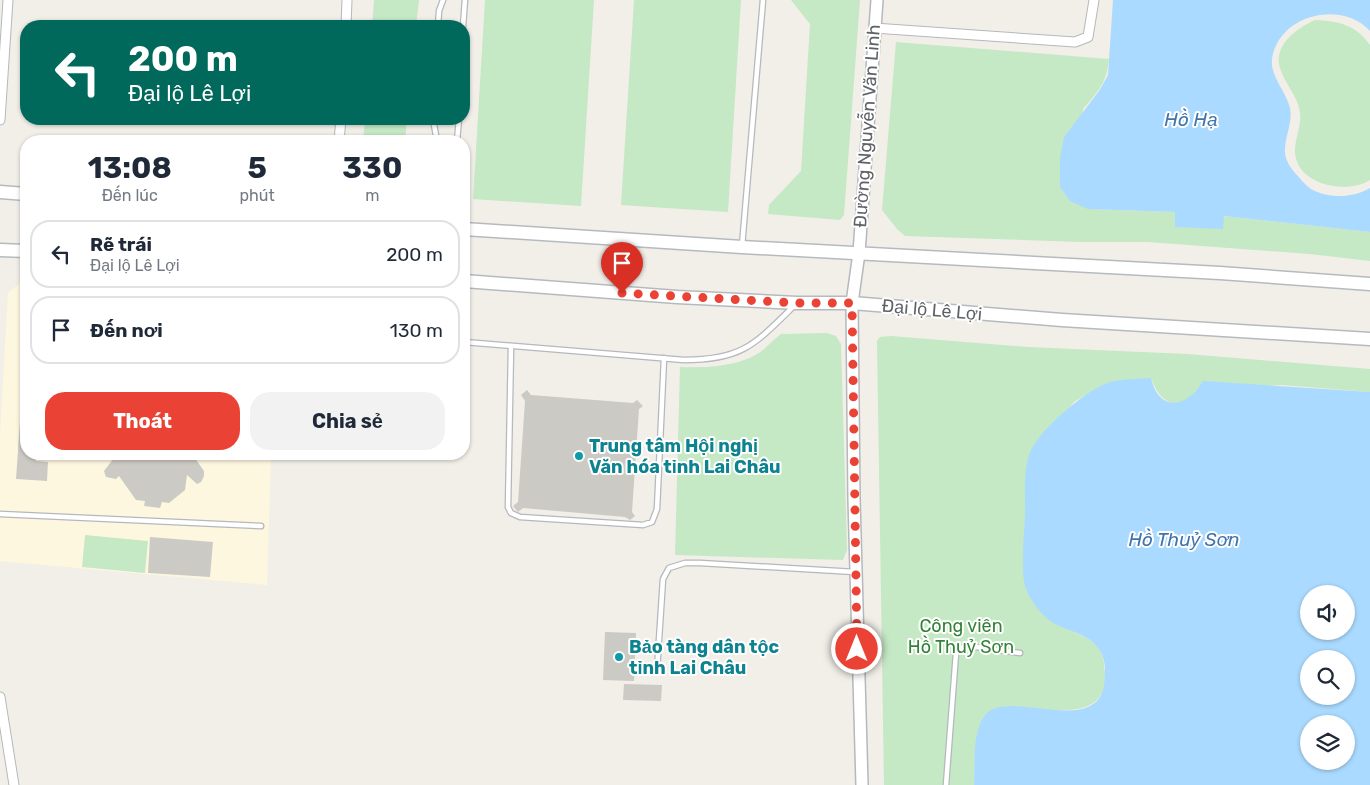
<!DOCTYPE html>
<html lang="vi">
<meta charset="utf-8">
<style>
body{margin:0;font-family:Rubik,sans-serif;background:#f2f2f3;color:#1f2937;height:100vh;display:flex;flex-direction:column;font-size:19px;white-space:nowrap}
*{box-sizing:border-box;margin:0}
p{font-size:16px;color:#747a83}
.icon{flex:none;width:28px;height:28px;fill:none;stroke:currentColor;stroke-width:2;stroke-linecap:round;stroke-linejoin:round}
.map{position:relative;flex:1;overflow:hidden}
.side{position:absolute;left:20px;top:135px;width:450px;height:325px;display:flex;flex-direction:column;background:#fff;border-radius:20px;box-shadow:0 1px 4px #0004}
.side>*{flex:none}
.banner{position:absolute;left:20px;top:20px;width:450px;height:105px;border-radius:20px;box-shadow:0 1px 4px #0004;background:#00695c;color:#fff;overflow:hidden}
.controls{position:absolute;left:1300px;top:585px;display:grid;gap:10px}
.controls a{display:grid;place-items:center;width:55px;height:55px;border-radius:50%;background:#fff;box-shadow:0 1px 4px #0004;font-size:25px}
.pin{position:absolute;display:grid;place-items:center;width:42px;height:42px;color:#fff;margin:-51px -21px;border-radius:50% 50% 50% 0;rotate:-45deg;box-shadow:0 0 5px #0007}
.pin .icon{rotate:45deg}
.me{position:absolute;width:55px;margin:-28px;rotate:0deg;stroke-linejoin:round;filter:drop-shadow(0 0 4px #0008)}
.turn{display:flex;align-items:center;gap:18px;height:105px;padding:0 25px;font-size:22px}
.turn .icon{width:65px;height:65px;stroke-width:2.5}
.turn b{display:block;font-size:35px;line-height:42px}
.eta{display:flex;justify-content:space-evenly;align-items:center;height:85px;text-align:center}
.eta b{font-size:30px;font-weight:700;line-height:35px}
.cta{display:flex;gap:10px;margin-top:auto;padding:10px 25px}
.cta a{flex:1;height:58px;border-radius:20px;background:#ea4335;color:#fff;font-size:20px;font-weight:700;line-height:58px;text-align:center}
.cta a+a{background:#f2f2f3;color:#1f2937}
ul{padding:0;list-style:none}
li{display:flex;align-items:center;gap:15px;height:68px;margin:0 10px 8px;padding:0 15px;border:2px solid #e0e1e3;border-radius:20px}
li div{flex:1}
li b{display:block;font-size:19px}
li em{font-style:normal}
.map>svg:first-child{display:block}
.commercial{fill:#fef7e0}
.green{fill:#c5e8c5}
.water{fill:#aadaff;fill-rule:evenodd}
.building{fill:#cccac5}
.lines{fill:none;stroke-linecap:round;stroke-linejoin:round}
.service-casing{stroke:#b5b8bc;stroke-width:7}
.minor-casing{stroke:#b5b8bc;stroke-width:11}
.tertiary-casing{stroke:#b5b8bc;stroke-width:14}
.secondary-casing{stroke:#b6babf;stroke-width:15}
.service{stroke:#fff;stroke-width:4.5}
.minor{stroke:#fff;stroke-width:9}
.tertiary{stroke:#fff;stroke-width:11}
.secondary{stroke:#fff;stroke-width:12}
.route{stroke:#ea4335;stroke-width:9;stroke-dasharray:0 16.2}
.culture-dot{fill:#0f9aa8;stroke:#fff;stroke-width:2}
.labels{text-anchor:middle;stroke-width:4;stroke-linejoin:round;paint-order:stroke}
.street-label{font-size:18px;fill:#5f6368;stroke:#fff}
.culture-label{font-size:18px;font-weight:bold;fill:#0d838f;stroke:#fff;text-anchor:start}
.park-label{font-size:18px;fill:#348238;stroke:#fff}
.water-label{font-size:19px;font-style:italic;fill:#4174aa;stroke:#fff}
</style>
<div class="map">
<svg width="1370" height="785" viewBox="0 0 1370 785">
<rect width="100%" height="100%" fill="#f1efe8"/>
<path class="commercial" d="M 20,283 L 26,283 L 26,454 L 271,454 L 267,585 L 0,561 L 0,435 L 8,293 Z"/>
<g class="green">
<path d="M 374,0 L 419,0 L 416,26 L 372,26 Z"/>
<path d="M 485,0 L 594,0 L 581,206 L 473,199 Z"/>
<path d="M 634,0 L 741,0 L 728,212 L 621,205 Z"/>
<path d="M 791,0 L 860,0 L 844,215 L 840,220 L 768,214 L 769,205 L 801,171 L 810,24 Z"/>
<path d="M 1315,20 C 1339,21 1356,25 1370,45 L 1370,180 C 1349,194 1302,186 1296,158 C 1292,144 1302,128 1300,113 C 1298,96 1285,84 1280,68 C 1273,45 1297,28 1315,20 Z"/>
<path d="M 896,42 L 1109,59 C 1107,82 1098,92 1083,109 L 1088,209 L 1175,212 L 1175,227 L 1224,216 L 1370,232 L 1370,261 L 1310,254 L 1148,242 L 1080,242 L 905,236 L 897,229 L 882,210 Z"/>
<path d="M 365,119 L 407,119 L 405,141 L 363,141 Z"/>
<path d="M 827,333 L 836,336 L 841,344 L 847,550 L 843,560 L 675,555 L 680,367 C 706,368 741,367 763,350 C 769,345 774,339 781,334 Z"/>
<path d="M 891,336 L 1028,347 L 1187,354 L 1370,369 L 1370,392 L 1282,385 L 1199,390 C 1178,413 1160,404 1151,378 L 1101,387 L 1075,401 L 1032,450 L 1027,468 L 1066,628 C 1093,642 1103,640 1105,673 C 1109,729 1034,704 1002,708 C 996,708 990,713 984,716 L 975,748 L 974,785 L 884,785 L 877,341 L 880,337 Z"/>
<path d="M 85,535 L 148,541 L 145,573 L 82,567 Z"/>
</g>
<g class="water">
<path d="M 1113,0 L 1370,0 L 1370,31 C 1342,0 1279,14 1272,59 C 1270,76 1286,91 1290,108 C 1293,123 1284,138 1285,153 C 1286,161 1290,167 1295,173 C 1300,178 1305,185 1311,189 C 1328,199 1354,198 1370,188 L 1370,232 L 1224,216 L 1223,229 L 1175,227 L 1175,212 L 1088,209 L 1070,201 L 1060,187 L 1060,158 L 1064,137 L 1099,91 L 1108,75 Z"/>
<path d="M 1151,378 C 1159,413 1188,408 1203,381 L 1370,392 L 1370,785 L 974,785 C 975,764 972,738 983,718 C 1002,685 1089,736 1103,690 C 1105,682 1105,675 1105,667 C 1102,637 1078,635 1055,624 C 1042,617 1029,599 1025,586 C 1021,570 1024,535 1025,518 C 1026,498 1022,469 1031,450 C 1043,427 1088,387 1114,381 C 1126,379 1139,379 1151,378 ZM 1309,594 L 1346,594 L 1346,631 L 1309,631 ZM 1309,659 L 1346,659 L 1346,696 L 1309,696 ZM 1309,724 L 1346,724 L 1346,761 L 1309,761 Z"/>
</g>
<g class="building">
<path d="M 527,390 L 531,395 L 633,403 L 637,400 L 643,406 L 639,409 L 632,512 L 635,516 L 630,520 L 625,517 L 523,508 L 518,512 L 513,506 L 518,502 L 525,401 L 521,395 Z"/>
<path d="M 22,393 L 26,394 L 26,454 L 36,454 L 36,461 L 48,462 L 47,481 L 16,479 Z"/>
<path d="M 117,454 L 192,454 L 204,471 L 204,476 L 201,482 L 197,484 L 187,475 L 185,490 L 169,503 L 162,502 L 160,508 L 144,506 L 145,501 L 136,500 L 119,476 L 116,479 L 106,477 L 104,471 Z"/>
<path d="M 150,537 L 213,542 L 210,577 L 148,573 Z"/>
<path d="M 605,632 L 636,633 L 634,681 L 603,680 Z"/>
<path d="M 624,684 L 662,685 L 661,701 L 623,700 Z"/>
</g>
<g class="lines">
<g class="service-casing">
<g id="service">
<path d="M 438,26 L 439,11 L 443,0"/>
<path d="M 463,26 L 465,0"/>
<path d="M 433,119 L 437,141"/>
<path d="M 457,141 L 459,119"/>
<path d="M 742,246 L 763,0"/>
<path d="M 464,342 L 684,360 C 743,360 755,344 795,305"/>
<path d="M 511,347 L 508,507 L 511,513 L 520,517 L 643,525 L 652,522 L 657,509 L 664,358"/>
<path d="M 0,514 L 261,526"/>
<path d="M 657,670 L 663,579 L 669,568 L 685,563 L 700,563 L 855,572"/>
<path d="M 946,785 L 956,653 L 961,648 L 969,646 L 1020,653"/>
</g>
</g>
<g class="minor-casing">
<g id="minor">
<path d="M 346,26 L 347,0"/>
<path d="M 874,28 L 1075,42 L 1088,37 L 1094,0"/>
<path d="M 0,120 L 8,0"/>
<path d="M 339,141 L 341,119"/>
<path d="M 0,697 L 14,785"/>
</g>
</g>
<g class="tertiary-casing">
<path id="tertiary" d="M 862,785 L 854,499 L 852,303 L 859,253 L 877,0"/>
</g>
<g class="secondary-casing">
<g id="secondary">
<path d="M 0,192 L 26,194"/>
<path d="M 464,229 L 742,247 L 1220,273 L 1370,284"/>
<path d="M 0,250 L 26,251"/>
<path d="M 464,281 L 677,297 L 797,303 L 852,303 L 1062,320 L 1370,339"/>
</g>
</g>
<use href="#service" class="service"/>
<use href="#minor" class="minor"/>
<use href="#tertiary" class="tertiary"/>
<use href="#secondary" class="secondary"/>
</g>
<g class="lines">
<path class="route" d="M 622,293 L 797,303 L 852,303 L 857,649"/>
</g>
<g class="culture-dot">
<circle cx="579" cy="456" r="5"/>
<circle cx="619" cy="657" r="5"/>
</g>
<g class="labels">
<g class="street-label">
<text transform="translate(867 126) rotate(-86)" y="6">Đường Nguyễn Văn Linh</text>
<text transform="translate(932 310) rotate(5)" y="6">Đại lộ Lê Lợi</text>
</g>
<g class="culture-label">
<text x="589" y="452">Trung tâm Hội nghị<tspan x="589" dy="21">Văn hóa tỉnh Lai Châu</tspan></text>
<text x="629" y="653">Bảo tàng dân tộc<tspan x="629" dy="21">tỉnh Lai Châu</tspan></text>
</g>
<g class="park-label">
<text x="961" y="632">Công viên<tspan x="961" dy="21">Hồ Thuỷ Sơn</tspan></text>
</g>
<g class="water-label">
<text x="1191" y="126">Hồ Hạ</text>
<text x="1184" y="546">Hồ Thuỷ Sơn</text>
</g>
</g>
</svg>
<div class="controls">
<a><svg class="icon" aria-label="sound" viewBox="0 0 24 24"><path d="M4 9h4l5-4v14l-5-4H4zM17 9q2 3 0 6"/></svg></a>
<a><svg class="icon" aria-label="search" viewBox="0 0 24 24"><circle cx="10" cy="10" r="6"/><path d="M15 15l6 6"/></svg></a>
<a><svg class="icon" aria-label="layers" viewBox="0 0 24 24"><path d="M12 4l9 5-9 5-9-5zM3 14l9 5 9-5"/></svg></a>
</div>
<div class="pin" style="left:622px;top:293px;background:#d93025"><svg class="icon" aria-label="arrive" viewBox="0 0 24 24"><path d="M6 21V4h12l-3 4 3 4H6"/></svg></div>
<svg class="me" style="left:857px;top:649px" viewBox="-20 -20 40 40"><circle r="17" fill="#ea4335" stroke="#fff" stroke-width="3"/><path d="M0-11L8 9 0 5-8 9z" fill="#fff"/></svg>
<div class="banner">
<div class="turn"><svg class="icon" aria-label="left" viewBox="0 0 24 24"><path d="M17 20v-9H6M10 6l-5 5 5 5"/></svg><div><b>200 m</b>Đại lộ Lê Lợi</div></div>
</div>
<section class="side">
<div class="eta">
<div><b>13:08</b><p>Đến lúc</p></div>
<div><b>5</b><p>phút</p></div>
<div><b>330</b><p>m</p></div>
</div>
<ul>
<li><svg class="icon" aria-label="left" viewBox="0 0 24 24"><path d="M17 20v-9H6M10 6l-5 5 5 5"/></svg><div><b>Rẽ trái</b><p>Đại lộ Lê Lợi</p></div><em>200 m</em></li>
<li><svg class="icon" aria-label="arrive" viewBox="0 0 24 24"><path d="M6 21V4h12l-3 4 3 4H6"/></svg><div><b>Đến nơi</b></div><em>130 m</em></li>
</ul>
<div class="cta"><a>Thoát</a><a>Chia sẻ</a></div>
</section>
</div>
